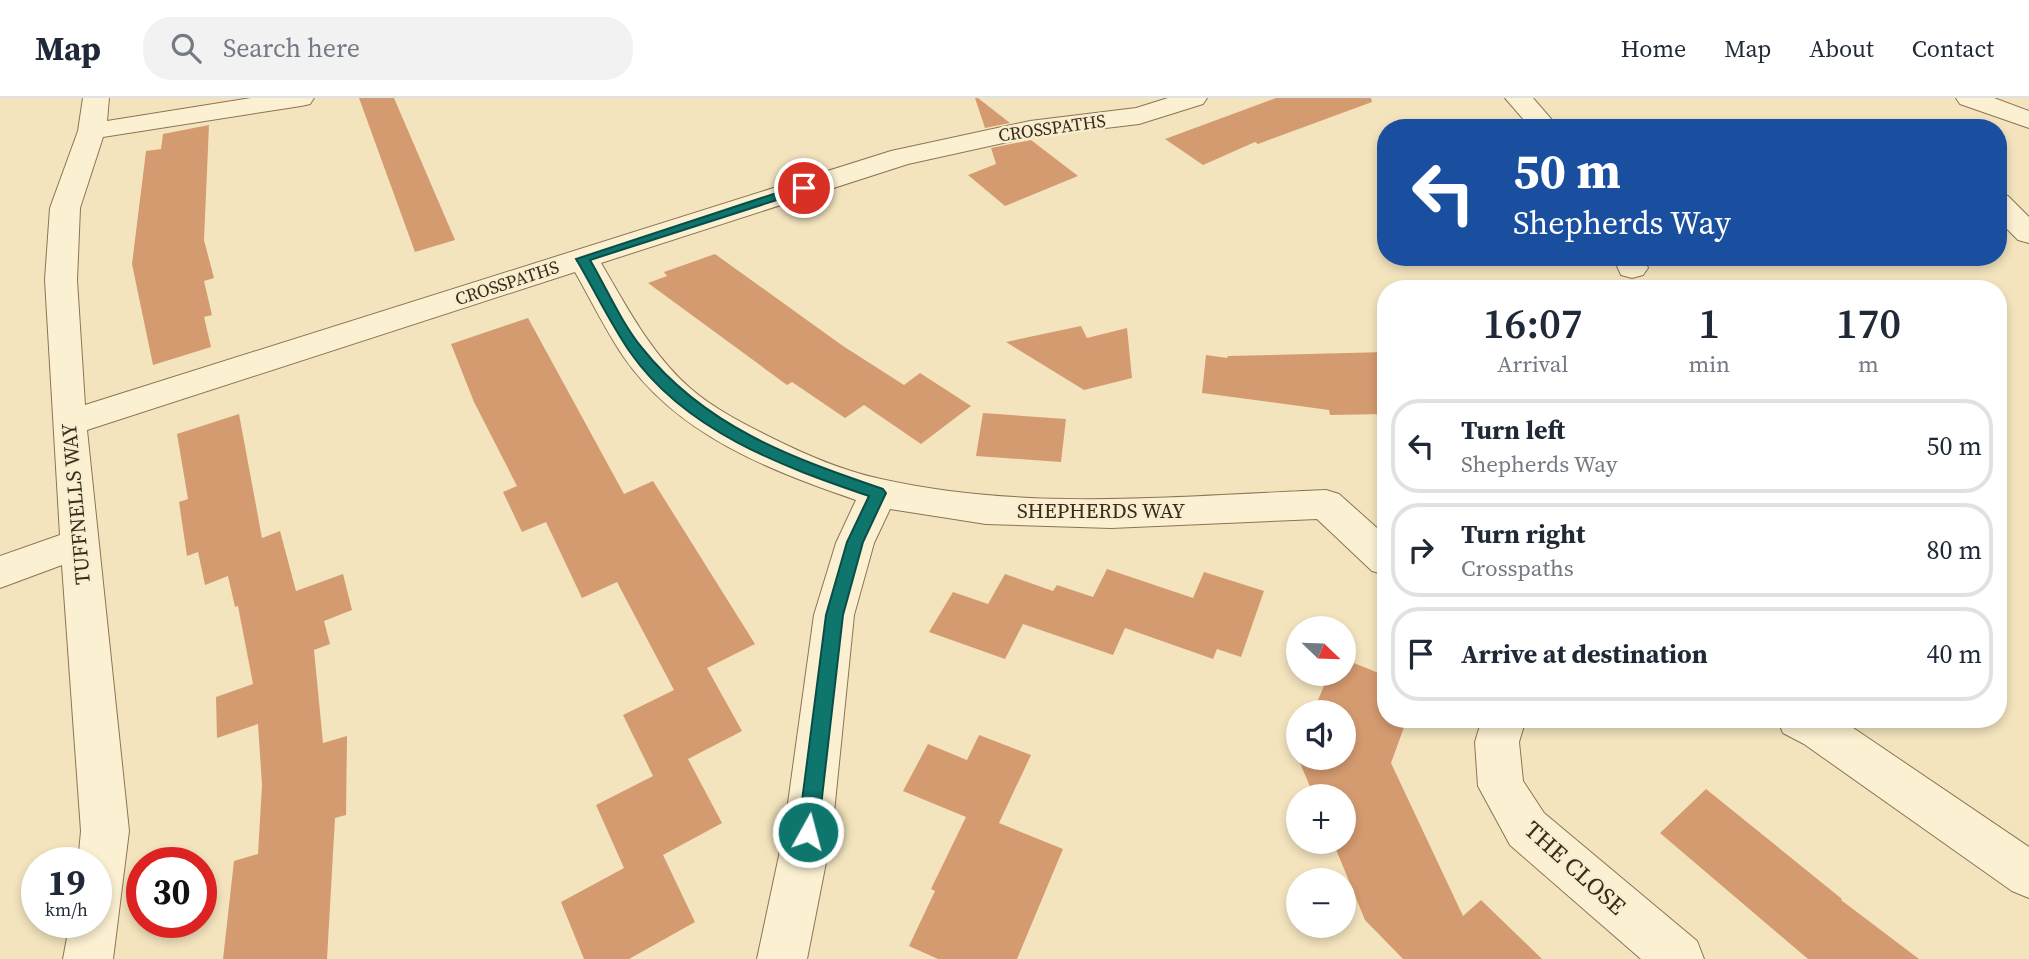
<!DOCTYPE html>
<meta charset="utf-8">
<style>
body{margin:0;font-family:"Source Serif 4",serif;background:#f2f2f3;color:#1f2937;height:100vh;display:flex;flex-direction:column;font-size:26px;white-space:nowrap}
*{box-sizing:border-box;margin:0}
p{font-size:23px;color:#747a83}
.icon{flex:none;width:38px;height:38px;fill:none;stroke:currentColor;stroke-width:2;stroke-linecap:round;stroke-linejoin:round}
.map{position:relative;flex:1;overflow:hidden}
.side{position:absolute;left:1377px;top:182px;width:630px;height:448px;display:flex;flex-direction:column;background:#fff;border-radius:28px;box-shadow:0 4px 10px #0003}
.side>*{flex:none}
.top-card{position:absolute;left:1377px;top:21px;width:630px;height:147px;border-radius:28px;box-shadow:0 4px 10px #0003;background:#1a4fa0;color:#fff;overflow:hidden}
.needle{width:46px;rotate:113deg}
.controls{position:absolute;left:1286px;top:518px;display:grid;gap:14px}
.controls a{display:grid;place-items:center;width:70px;height:70px;border-radius:50%;background:#fff;box-shadow:0 4px 10px #0003;font-size:35px}
.speed{position:absolute;left:21px;top:749px;display:flex;gap:14px;font-size:35px;font-weight:700;text-align:center}
.speed>*{display:grid;place-content:center;width:91px;height:91px;border-radius:50%;background:#fff;box-shadow:0 4px 10px #0003;line-height:1}
.speed small{font-size:18px;font-weight:400}
.speed .limit{border:10px solid #d22;background:#fff;color:#111}
.pin{position:absolute;display:grid;place-items:center;width:60px;height:60px;color:#fff;margin:-30px;border:4px solid #fff;border-radius:50%;box-shadow:0 2px 7px #0007}
.me{position:absolute;width:77px;margin:-38px;rotate:7deg;stroke-linejoin:round;filter:drop-shadow(0 0 5px #0008)}
.turn{display:flex;align-items:center;gap:24px;height:147px;padding:0 21px;font-size:32px}
.turn .icon{width:91px;height:91px;stroke-width:2.5}
.turn b{display:block;font-size:49px;line-height:60px}
.eta{display:flex;justify-content:space-evenly;align-items:center;height:119px;text-align:center}
.eta b{font-size:42px;font-weight:600;line-height:49px}
ul{padding:0;list-style:none}
li{display:flex;align-items:center;gap:21px;height:94px;margin:0 14px 10px;padding:0 7px;border:4px solid #e0e1e3;border-radius:28px}
li div{flex:1}
li b{display:block;font-size:26px}
li em{font-style:normal}
header{display:flex;align-items:center;gap:42px;box-sizing:border-box;height:98px;padding:0 35px;background:#fff;border-bottom:2px solid #e0e1e3}
header strong{font-size:33px}
nav{display:flex;gap:38px;margin-inline-start:auto;font-size:24px}
.search{width:490px;height:63px;background:#f2f2f3;display:flex;align-items:center;gap:18px;box-sizing:border-box;padding:0 24px;border-radius:28px;color:#747a83;font-size:26px}
.map>svg:first-child{display:block}
.building{fill:#d59b70}
.lines{fill:none;stroke-linecap:round;stroke-linejoin:round}
.street-casing{stroke:#8d7355;stroke-width:2}
.street{fill:#fcf0d2;fill-rule:evenodd}
.route{fill:#0f766e;stroke:#0a4d48;stroke-width:2}
.labels{text-anchor:middle;stroke-width:5;stroke-linejoin:round;paint-order:stroke}
.far-street-label{font-size:18px;fill:#3b2b1b;stroke:#f9edcf}
.street-label{font-size:21px;fill:#3b2b1b;stroke:#f9edcf}
.near-street-label{font-size:24px;fill:#3b2b1b;stroke:#f9edcf}
</style>
<header>
<strong>Map</strong>
<div class="search"><svg class="icon" aria-label="search" viewBox="0 0 24 24"><circle cx="10" cy="10" r="6"/><path d="M15 15l6 6"/></svg>Search here</div>
<nav><a>Home</a><a>Map</a><a>About</a><a>Contact</a></nav>
</header>
<div class="map">
<svg width="2029" height="861" viewBox="0 0 2029 861">
<rect width="100%" height="100%" fill="#f3e4be"/>
<g class="building">
<path d="M 359,0 L 394,0 L 455,142 L 415,154 Z"/>
<path d="M 975,0 L 978,0 L 1010,25 L 985,30 Z"/>
<path d="M 1276,0 L 1371,0 L 1372,4 L 1258,46 L 1255,44 L 1203,67 L 1165,41 Z"/>
<path d="M 209,27 L 204,142 L 214,180 L 204,183 L 212,217 L 204,219 L 211,249 L 153,267 L 132,166 L 146,53 L 161,51 L 163,36 Z"/>
<path d="M 1031,42 L 1078,78 L 1005,108 L 968,77 L 996,66 L 991,50 Z"/>
<path d="M 715,156 L 843,248 L 904,287 L 920,275 L 971,308 L 921,346 L 864,307 L 845,320 L 792,284 L 787,287 L 648,185 L 667,178 L 664,174 Z"/>
<path d="M 528,220 L 624,396 L 653,383 L 755,546 L 707,570 L 742,633 L 688,661 L 722,725 L 663,757 L 695,824 L 629,861 L 584,861 L 561,804 L 624,770 L 596,707 L 653,678 L 623,617 L 674,592 L 617,484 L 582,500 L 546,424 L 522,434 L 503,394 L 517,388 L 474,304 L 451,246 Z"/>
<path d="M 1081,228 L 1087,240 L 1127,230 L 1132,280 L 1084,292 L 1006,244 Z"/>
<path d="M 1386,254 L 1386,316 L 1330,317 L 1329,312 L 1202,295 L 1206,257 L 1227,260 L 1228,258 Z"/>
<path d="M 983,315 L 1066,321 L 1061,364 L 976,358 Z"/>
<path d="M 239,316 L 262,440 L 280,433 L 296,493 L 343,476 L 352,512 L 324,523 L 330,546 L 314,552 L 323,645 L 347,638 L 346,717 L 335,720 L 327,861 L 223,861 L 234,763 L 258,756 L 262,687 L 258,626 L 217,640 L 216,599 L 253,586 L 238,508 L 235,509 L 228,478 L 205,487 L 198,454 L 187,458 L 179,404 L 188,401 L 177,336 Z"/>
<path d="M 1107,471 L 1193,500 L 1204,474 L 1264,493 L 1241,559 L 1217,551 L 1213,561 L 1125,530 L 1113,557 L 1023,526 L 1005,561 L 929,534 L 953,494 L 988,506 L 1005,476 L 1053,493 L 1057,487 L 1093,499 Z"/>
<path d="M 1344,561 L 1386,578 L 1386,621 L 1407,621 L 1391,665 L 1463,818 L 1481,802 L 1542,861 L 1403,861 L 1365,822 L 1333,744 L 1344,744 L 1344,698 L 1314,698 L 1295,653 L 1298,646 L 1298,660 L 1344,660 L 1344,614 L 1313,614 L 1329,576 L 1344,576 Z"/>
<path d="M 979,637 L 1031,657 L 999,725 L 1063,751 L 1017,861 L 938,861 L 909,848 L 935,793 L 931,791 L 966,719 L 903,693 L 928,646 L 967,662 Z"/>
<path d="M 1706,691 L 1842,801 L 1841,802 L 1919,861 L 1808,861 L 1660,735 Z"/>
</g>
<g class="lines">
<g class="street-casing">
<g id="street">
<path d="M 83,0 L 109,0 L 107,23 L 251,0 L 314,0 L 310,6 L 301,8 L 103,39 L 80,110 L 77,182 L 85,307 L 891,53 L 1030,23 L 1136,10 L 1168,0 L 1207,0 L 1203,6 L 1139,26 L 1030,39 L 908,66 L 601,165 C 627,209 651,256 690,290 C 714,311 744,326 772,340 C 806,357 843,373 881,381 C 1027,414 1178,398 1326,392 L 1339,396 L 1386,438 L 1386,477 L 1372,473 L 1317,421 L 1111,430 L 986,426 L 890,411 L 874,445 L 854,517 L 832,734 L 807,861 L 757,861 L 784,734 L 814,517 L 836,445 L 856,402 C 769,372 677,337 623,258 C 605,231 591,202 575,174 L 87,332 L 129,733 L 113,861 L 63,861 L 70,824 L 96,824 L 96,765 L 78,765 L 81,733 L 62,467 L 0,490 L 0,458 L 60,437 L 45,182 L 50,110 L 78,33 Z"/>
<path d="M 1505,0 L 1533,0 L 1559,30 L 1531,30 Z"/>
<path d="M 1956,0 L 1994,0 L 2029,13 L 2029,30 L 1960,6 Z"/>
<path d="M 1998,95 L 2008,98 L 2029,119 L 2029,145 L 2018,142 L 1998,122 Z"/>
<path d="M 1613,159 L 1643,159 L 1648,170 L 1643,177 L 1632,180 L 1621,177 Z"/>
<path d="M 1482,621 L 1526,621 L 1519,644 L 1523,683 L 1544,715 L 1697,843 L 1704,861 L 1641,861 L 1510,747 L 1478,688 L 1475,644 Z"/>
<path d="M 1777,621 L 1840,621 L 2029,749 L 2029,800 L 2012,793 L 1804,646 L 1783,635 Z"/>
</g>
</g>
<use href="#street" class="street"/>
</g>
<path class="route" d="M 804,86 L 810,90 L 808,92 L 590,162 C 607,191 621,224 642,250 C 705,329 792,360 883,391 L 886,395 L 863,444 L 843,517 L 818,734 L 815,740 L 808,743 L 801,740 L 798,734 L 826,517 L 847,444 L 869,398 C 781,368 685,333 630,254 C 610,225 594,191 576,161 Z"/>
<g class="labels">
<g class="far-street-label">
<text transform="translate(1052 30) rotate(-8)" y="6">CROSSPATHS</text>
<text transform="translate(507 185) rotate(-18)" y="6">CROSSPATHS</text>
</g>
<g class="street-label">
<text transform="translate(76 406) rotate(-95)" y="7">TUFFNELLS WAY</text>
<text x="1101" y="420">SHEPHERDS WAY</text>
</g>
<g class="near-street-label">
<text transform="translate(1575 770) rotate(42)" y="8">THE CLOSE</text>
</g>
</g>
</svg>
<div class="controls">
<a><svg class="needle" viewBox="-14 -14 28 28"><path d="M0-13l5 13h-10z" fill="#e53935"/><path d="M0 13l5-13h-10z" fill="#747a83"/></svg></a>
<a><svg class="icon" aria-label="sound" viewBox="0 0 24 24"><path d="M4 9h4l5-4v14l-5-4H4zM17 9q2 3 0 6"/></svg></a>
<a>+</a>
<a>−</a>
</div>
<div class="speed"><div>19<small>km/h</small></div><div class="limit">30</div></div>
<div class="pin" style="left:804px;top:90px;background:#d93025"><svg class="icon" aria-label="arrive" viewBox="0 0 24 24"><path d="M6 21V4h12l-3 4 3 4H6"/></svg></div>
<svg class="me" style="left:808px;top:734px" viewBox="-20 -20 40 40"><circle r="17" fill="#0f766e" stroke="#fff" stroke-width="3"/><path d="M0-11L8 9 0 5-8 9z" fill="#fff"/></svg>
<div class="top-card">
<div class="turn"><svg class="icon" aria-label="left" viewBox="0 0 24 24"><path d="M17 20v-9H6M10 6l-5 5 5 5"/></svg><div><b>50 m</b>Shepherds Way</div></div>
</div>
<section class="side">
<div class="eta">
<div><b>16:07</b><p>Arrival</p></div>
<div><b>1</b><p>min</p></div>
<div><b>170</b><p>m</p></div>
</div>
<ul>
<li><svg class="icon" aria-label="left" viewBox="0 0 24 24"><path d="M17 20v-9H6M10 6l-5 5 5 5"/></svg><div><b>Turn left</b><p>Shepherds Way</p></div><em>50 m</em></li>
<li><svg class="icon" aria-label="right" viewBox="0 0 24 24"><path d="M7 20v-9h11M14 6l5 5-5 5"/></svg><div><b>Turn right</b><p>Crosspaths</p></div><em>80 m</em></li>
<li><svg class="icon" aria-label="arrive" viewBox="0 0 24 24"><path d="M6 21V4h12l-3 4 3 4H6"/></svg><div><b>Arrive at destination</b></div><em>40 m</em></li>
</ul>
</section>
</div>
